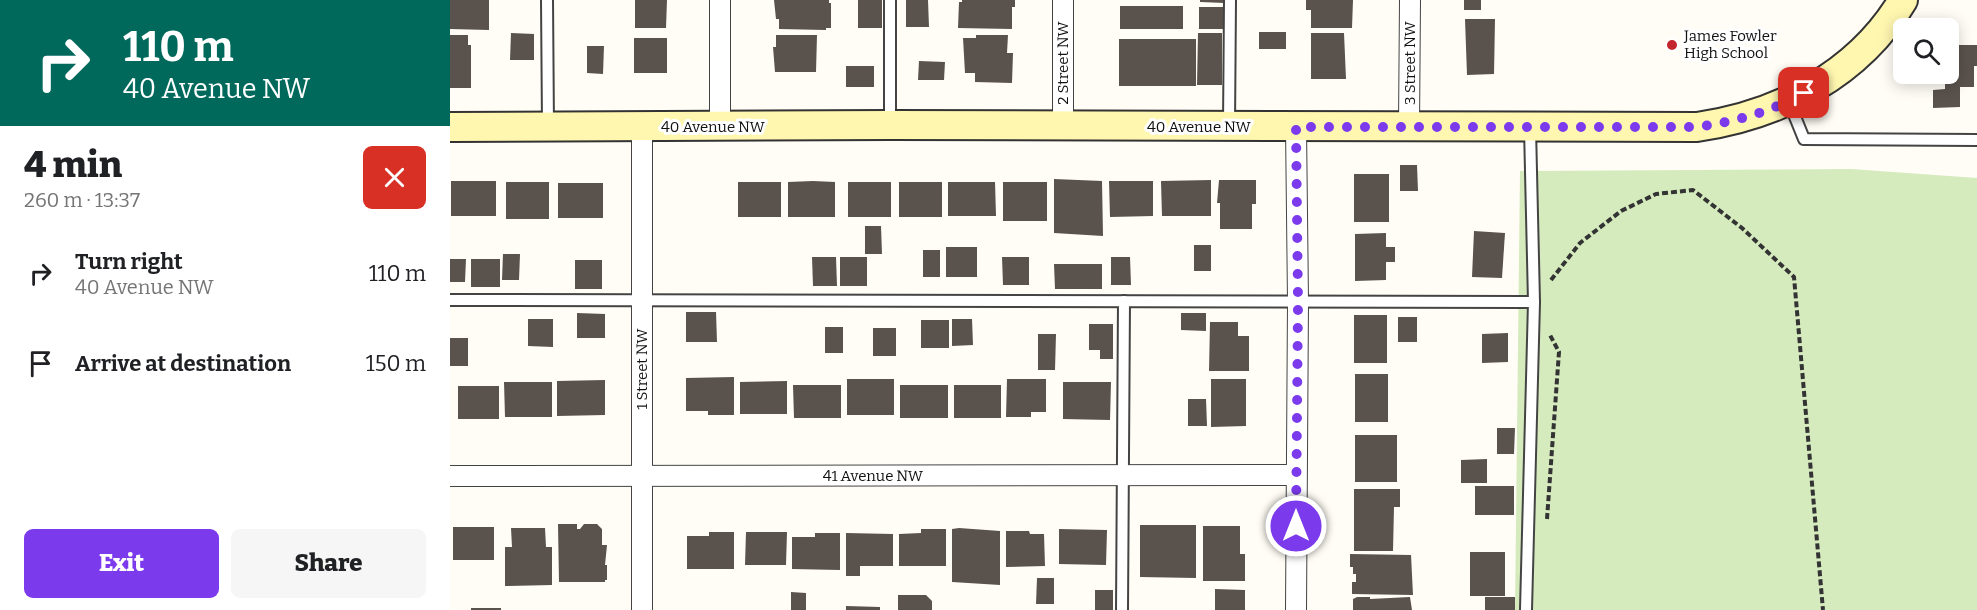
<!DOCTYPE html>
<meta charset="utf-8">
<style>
body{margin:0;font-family:Bitter,serif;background:#f6f6f6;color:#202124;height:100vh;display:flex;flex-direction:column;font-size:22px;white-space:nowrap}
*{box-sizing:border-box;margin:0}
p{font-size:20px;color:#757577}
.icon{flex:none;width:33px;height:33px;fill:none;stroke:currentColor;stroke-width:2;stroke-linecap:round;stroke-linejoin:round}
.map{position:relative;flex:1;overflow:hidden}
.panel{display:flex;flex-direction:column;background:#fff;width:450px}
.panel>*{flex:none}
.banner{background:#00695c;color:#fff;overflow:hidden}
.fabs{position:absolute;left:1443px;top:18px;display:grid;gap:12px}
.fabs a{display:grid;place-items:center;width:66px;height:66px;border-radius:9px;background:#fff;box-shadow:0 3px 15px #0003;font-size:30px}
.pin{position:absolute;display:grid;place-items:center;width:51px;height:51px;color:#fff;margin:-26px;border-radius:12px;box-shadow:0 3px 9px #0006}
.me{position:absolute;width:66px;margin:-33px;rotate:0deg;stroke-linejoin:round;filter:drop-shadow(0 0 4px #0008)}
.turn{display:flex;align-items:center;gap:21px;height:126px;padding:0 24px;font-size:27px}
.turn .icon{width:78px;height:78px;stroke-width:2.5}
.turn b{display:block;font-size:42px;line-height:51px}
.round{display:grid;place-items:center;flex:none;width:63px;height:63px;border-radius:9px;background:#f6f6f6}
.head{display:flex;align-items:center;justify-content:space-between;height:102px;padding:0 24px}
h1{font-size:36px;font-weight:800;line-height:45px}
.action{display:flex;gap:12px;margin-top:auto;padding:12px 24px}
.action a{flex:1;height:69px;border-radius:9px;background:#7c3aed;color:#fff;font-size:24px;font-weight:800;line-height:69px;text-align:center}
.action a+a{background:#f6f6f6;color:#202124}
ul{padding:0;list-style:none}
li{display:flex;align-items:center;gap:18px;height:90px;padding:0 24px}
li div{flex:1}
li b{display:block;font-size:22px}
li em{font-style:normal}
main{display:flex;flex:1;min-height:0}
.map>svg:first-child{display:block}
.green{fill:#d5ebbd}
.building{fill:#5a524d}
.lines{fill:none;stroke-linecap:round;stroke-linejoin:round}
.lane-casing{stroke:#444;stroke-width:14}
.street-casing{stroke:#444;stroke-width:22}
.secondary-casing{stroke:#333;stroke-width:32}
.path{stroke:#333;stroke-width:4;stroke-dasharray:6 3;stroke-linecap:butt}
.lane{stroke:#fff;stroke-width:10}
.street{stroke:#fff;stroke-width:20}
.secondary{stroke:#fff6b0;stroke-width:28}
.route{stroke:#7c3aed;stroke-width:10;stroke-dasharray:0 18}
.poi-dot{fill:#c4262e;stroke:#fff;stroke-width:2}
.labels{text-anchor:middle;stroke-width:6;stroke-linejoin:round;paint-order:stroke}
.poi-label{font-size:15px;fill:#111;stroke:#fff;text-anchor:start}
.street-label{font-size:15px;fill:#111;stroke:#fff}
</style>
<main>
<section class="panel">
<div class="banner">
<div class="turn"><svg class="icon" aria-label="right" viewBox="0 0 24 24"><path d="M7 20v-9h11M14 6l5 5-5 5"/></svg><div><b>110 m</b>40 Avenue NW</div></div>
</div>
<div class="head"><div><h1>4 min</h1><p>260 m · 13:37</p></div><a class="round" style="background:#d93025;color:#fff"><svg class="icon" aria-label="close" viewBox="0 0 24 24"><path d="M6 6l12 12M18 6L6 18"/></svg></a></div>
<ul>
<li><svg class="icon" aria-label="right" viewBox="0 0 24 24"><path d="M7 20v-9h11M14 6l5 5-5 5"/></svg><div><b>Turn right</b><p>40 Avenue NW</p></div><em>110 m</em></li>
<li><svg class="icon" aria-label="arrive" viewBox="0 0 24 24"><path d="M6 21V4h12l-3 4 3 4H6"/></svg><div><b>Arrive at destination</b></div><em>150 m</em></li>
</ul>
<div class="action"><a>Exit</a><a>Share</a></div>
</section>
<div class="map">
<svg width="1527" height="610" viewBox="0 0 1527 610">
<rect width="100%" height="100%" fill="#fffdf5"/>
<path class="green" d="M 1401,169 L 1527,178 L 1527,610 L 1065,610 L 1070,171 Z"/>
<g class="building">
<path d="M 0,0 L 39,0 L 39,30 L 0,29 Z"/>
<path d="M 185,0 L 217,0 L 216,28 L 185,28 Z"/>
<path d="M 324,0 L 379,0 L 379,3 L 381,3 L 381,28 L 376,28 L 376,30 L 329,29 L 329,19 L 326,19 Z"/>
<rect x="408" y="0" width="24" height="28"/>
<path d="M 456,0 L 478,0 L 479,27 L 456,27 Z"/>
<path d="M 512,0 L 565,0 L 565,7 L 562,7 L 562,29 L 508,28 L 509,2 L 512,2 Z"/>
<path d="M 750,0 L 775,0 L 775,3 L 750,2 Z"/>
<path d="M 856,0 L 903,0 L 902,28 L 861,28 L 861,10 L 856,10 Z"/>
<rect x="1014" y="0" width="17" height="10"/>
<rect x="670" y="6" width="63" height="23"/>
<rect x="749" y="7" width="25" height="22"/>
<path d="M 1015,19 L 1045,19 L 1044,74 L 1017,75 Z"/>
<rect x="809" y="32" width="27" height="17"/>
<path d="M 61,33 L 84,34 L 84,60 L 60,60 Z"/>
<path d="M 748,33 L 772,33 L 772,85 L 747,85 Z"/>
<path d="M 861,33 L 894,33 L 896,79 L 861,79 Z"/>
<path d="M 0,35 L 18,35 L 18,45 L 21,45 L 21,88 L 0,88 Z"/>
<path d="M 326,35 L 367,35 L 366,72 L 325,72 L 323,47 L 326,47 Z"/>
<path d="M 526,35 L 558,35 L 557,53 L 563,53 L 562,83 L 525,82 L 525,73 L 515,73 L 513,38 L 526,38 Z"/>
<rect x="184" y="38" width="33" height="35"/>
<rect x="669" y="39" width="77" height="47"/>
<path d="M 1508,45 L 1527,45 L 1527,66 L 1524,66 L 1524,87 L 1510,87 L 1510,107 L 1483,108 L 1483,90 L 1495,89 L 1495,74 L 1498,74 L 1498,69 L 1508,68 Z"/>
<path d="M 137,46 L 154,46 L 153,74 L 137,73 Z"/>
<path d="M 469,61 L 495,62 L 494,80 L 468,80 Z"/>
<rect x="396" y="66" width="28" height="21"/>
<path d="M 950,165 L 967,165 L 968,191 L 950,191 Z"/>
<rect x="904" y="174" width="35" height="48"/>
<path d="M 604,179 L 652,181 L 653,236 L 604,233 Z"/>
<path d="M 761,180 L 761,216 L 712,216 L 711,181 Z"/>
<path d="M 769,180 L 806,180 L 806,204 L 802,204 L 802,229 L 770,229 L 770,203 L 767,203 Z"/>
<rect x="1" y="181" width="45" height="35"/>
<path d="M 363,181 L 385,182 L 385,217 L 338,217 L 338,182 Z"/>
<path d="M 659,181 L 703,181 L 703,216 L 660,217 Z"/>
<rect x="56" y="182" width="43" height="37"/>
<rect x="288" y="182" width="43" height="35"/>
<rect x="398" y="182" width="43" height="35"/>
<rect x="449" y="182" width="43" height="35"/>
<path d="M 498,182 L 545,182 L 546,216 L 498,216 Z"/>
<rect x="553" y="182" width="44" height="39"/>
<rect x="108" y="183" width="45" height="35"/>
<path d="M 415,226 L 431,226 L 432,254 L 415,254 Z"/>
<path d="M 1024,231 L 1055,233 L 1052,278 L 1022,277 Z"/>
<path d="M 936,233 L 936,247 L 945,247 L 945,262 L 936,262 L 936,280 L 905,281 L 905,234 Z"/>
<rect x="744" y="245" width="17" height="26"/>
<rect x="496" y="247" width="31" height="30"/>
<rect x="473" y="250" width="17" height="27"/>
<path d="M 53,254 L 70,254 L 69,280 L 52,280 Z"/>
<path d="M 362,257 L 386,257 L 387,286 L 363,286 Z"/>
<rect x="390" y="257" width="27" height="29"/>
<path d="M 552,257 L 579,257 L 579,285 L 553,285 Z"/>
<path d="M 661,257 L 680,257 L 681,285 L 661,285 Z"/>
<path d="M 0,259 L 16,259 L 15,282 L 0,282 Z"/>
<rect x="21" y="259" width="29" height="28"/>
<rect x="125" y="260" width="27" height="29"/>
<path d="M 604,264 L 652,264 L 652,289 L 605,289 Z"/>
<path d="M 236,312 L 266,312 L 267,342 L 236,342 Z"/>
<path d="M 127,313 L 155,314 L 155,338 L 127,338 Z"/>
<path d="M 731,313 L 756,313 L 756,331 L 731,330 Z"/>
<rect x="904" y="315" width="33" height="48"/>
<rect x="948" y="317" width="19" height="25"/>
<path d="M 78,319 L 103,319 L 103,347 L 78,346 Z"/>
<path d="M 502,319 L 522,319 L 523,345 L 502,346 Z"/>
<rect x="471" y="320" width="28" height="28"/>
<path d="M 760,322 L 788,322 L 788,336 L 799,336 L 799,371 L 759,371 Z"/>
<path d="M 639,324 L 663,324 L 663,359 L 650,359 L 650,350 L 639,350 Z"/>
<rect x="375" y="327" width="18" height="26"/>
<rect x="423" y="328" width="23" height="28"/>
<path d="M 1058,333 L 1058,362 L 1032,363 L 1032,334 Z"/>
<path d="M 588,334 L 606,334 L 605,370 L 588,370 Z"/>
<rect x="0" y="338" width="18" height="28"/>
<rect x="905" y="374" width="33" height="48"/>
<path d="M 284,377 L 284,415 L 258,415 L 258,411 L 236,411 L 236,378 Z"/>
<rect x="397" y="379" width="47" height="36"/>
<path d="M 557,379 L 596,379 L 596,412 L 581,412 L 581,417 L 556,417 Z"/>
<path d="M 761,379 L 796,379 L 796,426 L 761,427 Z"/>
<path d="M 155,380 L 155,415 L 107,416 L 107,381 Z"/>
<path d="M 337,381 L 337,414 L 290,414 L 290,382 Z"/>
<path d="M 54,382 L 102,382 L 102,417 L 55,417 Z"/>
<path d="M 613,382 L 661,382 L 660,420 L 613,419 Z"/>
<path d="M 343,385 L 391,385 L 391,418 L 344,418 Z"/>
<rect x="450" y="385" width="48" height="33"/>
<rect x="504" y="385" width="47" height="33"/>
<rect x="8" y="386" width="41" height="33"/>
<path d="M 738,399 L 756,399 L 757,426 L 738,426 Z"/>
<path d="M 1047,428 L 1065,428 L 1064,454 L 1047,454 Z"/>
<rect x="905" y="435" width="42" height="47"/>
<path d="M 1037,459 L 1037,483 L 1011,483 L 1011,460 Z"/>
<rect x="1025" y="486" width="39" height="29"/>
<path d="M 904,489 L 950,489 L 950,507 L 944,507 L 943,551 L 904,551 Z"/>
<path d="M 108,524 L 127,524 L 127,529 L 130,529 L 134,524 L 147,524 L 152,529 L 152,545 L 157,545 L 155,565 L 157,565 L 157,580 L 155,580 L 155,582 L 109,582 Z"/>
<path d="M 690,525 L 746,525 L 746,578 L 690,577 Z"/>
<path d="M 753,526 L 790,526 L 790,554 L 795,554 L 795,581 L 753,581 Z"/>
<rect x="3" y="527" width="41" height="33"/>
<path d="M 61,528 L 95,528 L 96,547 L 102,547 L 102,585 L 55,586 L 55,547 L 62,547 Z"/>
<path d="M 509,528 L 550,531 L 550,585 L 502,582 L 502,529 Z"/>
<path d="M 471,529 L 496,529 L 496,566 L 449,566 L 449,534 L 471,533 Z"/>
<path d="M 609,529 L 657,530 L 656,565 L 609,564 Z"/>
<path d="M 556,531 L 579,531 L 580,534 L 594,534 L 595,566 L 556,567 Z"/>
<path d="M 259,532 L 284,532 L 284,569 L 237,569 L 237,536 L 259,536 Z"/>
<path d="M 296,532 L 337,532 L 336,565 L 295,565 Z"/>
<path d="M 365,533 L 390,533 L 390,570 L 342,569 L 342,537 L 365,537 Z"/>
<path d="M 396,533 L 443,534 L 443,566 L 410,566 L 410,576 L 396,576 Z"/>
<rect x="1020" y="552" width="35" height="44"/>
<path d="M 900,554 L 961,555 L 963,595 L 902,594 L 902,582 L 906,582 L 906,574 L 903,574 L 903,567 L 900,567 Z"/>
<path d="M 587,578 L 604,578 L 604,604 L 586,604 Z"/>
<path d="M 765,589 L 795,590 L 795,610 L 765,610 Z"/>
<rect x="645" y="590" width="18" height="20"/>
<path d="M 341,592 L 356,593 L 356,610 L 341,610 Z"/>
<path d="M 448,595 L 476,595 L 482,601 L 482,610 L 448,610 Z"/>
<path d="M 907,597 L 920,597 L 920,599 L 960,597 L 962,610 L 903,610 L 903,599 Z"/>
<rect x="1035" y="597" width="30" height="13"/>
<path d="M 396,606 L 430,607 L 430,610 L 396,610 Z"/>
<rect x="21" y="608" width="30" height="2"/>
</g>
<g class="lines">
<g class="lane-casing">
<g id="lane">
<path d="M 97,0 L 98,126"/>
<path d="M 1339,102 L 1354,139 L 1527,140"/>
<path d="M 440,123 L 440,0"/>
<path d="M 779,126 L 780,0"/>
<path d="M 0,300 L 1084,302"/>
<path d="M 672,610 L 674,301"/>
<path d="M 1076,610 L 1084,302 L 1080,128"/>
</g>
</g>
<g class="street-casing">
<g id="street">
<path d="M 270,0 L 270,127"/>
<path d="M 613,0 L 613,126"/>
<path d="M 959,126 L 960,0"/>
<path d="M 192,127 L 192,610"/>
<path d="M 0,476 L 846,475"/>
<path d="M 846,610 L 848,301 L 846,127"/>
</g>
</g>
<g class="secondary-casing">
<path id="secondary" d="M 0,127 L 440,125 L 1247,127 C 1330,115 1409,74 1453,0"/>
</g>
<g class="path">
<path d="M 1101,280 L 1130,243 L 1171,211 L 1206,194 L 1243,190 L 1292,228 L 1344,277 L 1373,610"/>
<path d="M 1097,519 L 1109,352 L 1100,335"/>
</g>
<use href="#lane" class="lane"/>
<use href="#street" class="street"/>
<use href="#secondary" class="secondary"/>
</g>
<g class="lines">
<path class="route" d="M 846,526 L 848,302 L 846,127 L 1247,127 C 1284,122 1321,112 1354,93"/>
</g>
<circle class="poi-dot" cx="1222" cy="45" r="6"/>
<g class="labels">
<g class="poi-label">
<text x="1234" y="41">James Fowler<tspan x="1234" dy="17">High School</tspan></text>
</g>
<g class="street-label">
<text transform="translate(613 63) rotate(-90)" y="5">2 Street NW</text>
<text transform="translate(960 63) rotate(-90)" y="5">3 Street NW</text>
<text x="263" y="132">40 Avenue NW</text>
<text x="749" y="132">40 Avenue NW</text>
<text transform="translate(192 369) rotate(-90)" y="5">1 Street NW</text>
<text x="423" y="481">41 Avenue NW</text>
</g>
</g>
</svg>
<div class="fabs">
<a><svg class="icon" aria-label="search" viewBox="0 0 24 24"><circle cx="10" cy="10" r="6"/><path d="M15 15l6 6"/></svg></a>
</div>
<div class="pin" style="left:1354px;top:93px;background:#d93025"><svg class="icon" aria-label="arrive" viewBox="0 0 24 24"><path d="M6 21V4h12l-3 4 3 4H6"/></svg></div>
<svg class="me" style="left:846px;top:526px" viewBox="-20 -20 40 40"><circle r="17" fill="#7c3aed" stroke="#fff" stroke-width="3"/><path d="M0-11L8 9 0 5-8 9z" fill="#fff"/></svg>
</div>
</main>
